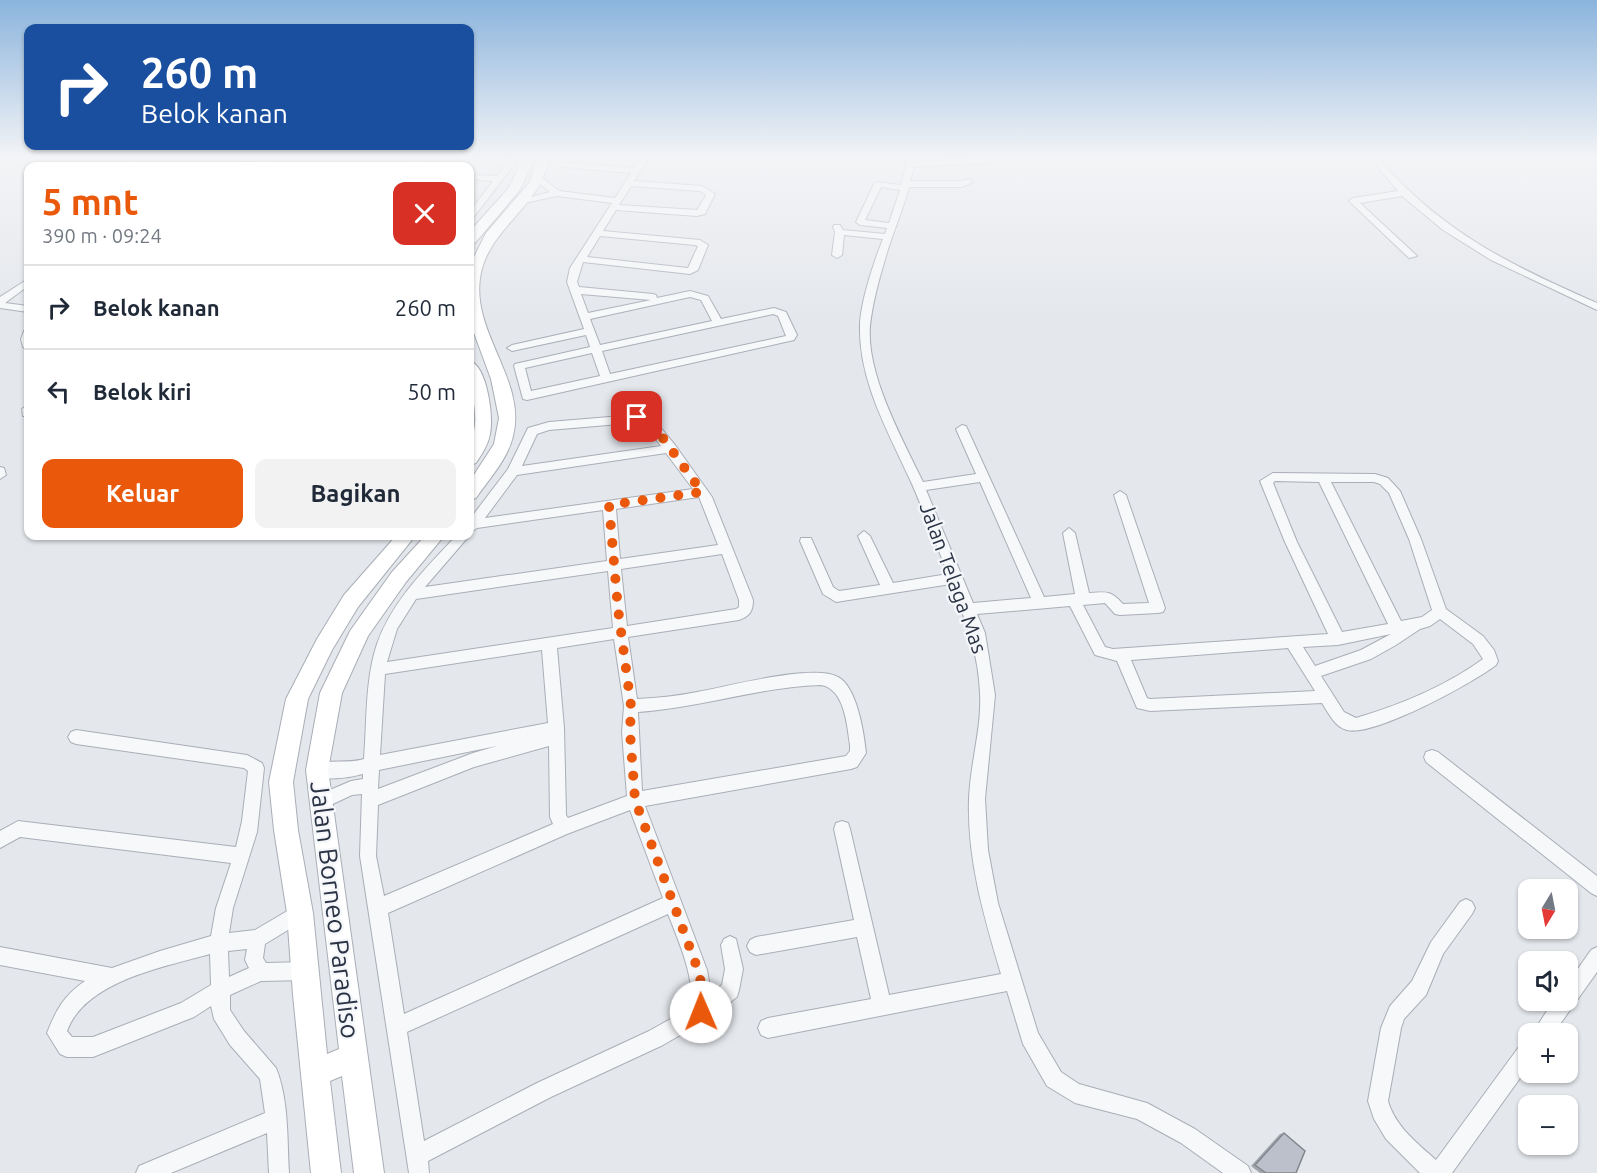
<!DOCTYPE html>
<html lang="id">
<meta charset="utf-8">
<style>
body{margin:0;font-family:Ubuntu,sans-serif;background:#f2f2f3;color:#1f2937;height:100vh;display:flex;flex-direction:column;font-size:22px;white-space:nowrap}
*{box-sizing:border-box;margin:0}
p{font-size:20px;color:#747a83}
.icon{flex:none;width:33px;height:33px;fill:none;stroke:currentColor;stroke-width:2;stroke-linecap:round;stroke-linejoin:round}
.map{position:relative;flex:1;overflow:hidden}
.side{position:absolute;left:24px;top:162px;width:450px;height:378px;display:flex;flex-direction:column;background:#fff;border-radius:12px;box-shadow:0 2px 4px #0004}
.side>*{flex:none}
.guide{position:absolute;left:24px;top:24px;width:450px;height:126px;border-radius:12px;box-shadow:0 2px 4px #0004;background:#1a4fa0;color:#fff;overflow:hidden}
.needle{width:39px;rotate:190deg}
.controls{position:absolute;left:1518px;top:879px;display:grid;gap:12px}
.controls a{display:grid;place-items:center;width:60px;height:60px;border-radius:12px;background:#fff;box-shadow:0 2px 4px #0004;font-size:30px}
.pin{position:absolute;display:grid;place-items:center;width:51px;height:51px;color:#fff;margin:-26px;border-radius:12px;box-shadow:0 3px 9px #0006}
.me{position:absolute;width:66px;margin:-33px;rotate:359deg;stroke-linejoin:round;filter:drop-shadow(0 0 4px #0008)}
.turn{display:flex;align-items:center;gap:21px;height:126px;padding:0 18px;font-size:27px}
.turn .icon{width:78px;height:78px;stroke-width:2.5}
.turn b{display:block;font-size:42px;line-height:51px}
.round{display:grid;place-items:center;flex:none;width:63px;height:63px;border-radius:12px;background:#f2f2f3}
.summary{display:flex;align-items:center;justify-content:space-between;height:102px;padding:0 18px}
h1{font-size:36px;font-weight:700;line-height:45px;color:#ea580c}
.cta{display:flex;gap:12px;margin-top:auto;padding:12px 18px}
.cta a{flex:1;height:69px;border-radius:12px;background:#ea580c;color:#fff;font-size:24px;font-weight:700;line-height:69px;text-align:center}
.cta a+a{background:#f2f2f3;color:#1f2937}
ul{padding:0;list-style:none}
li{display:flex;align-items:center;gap:18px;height:84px;padding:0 18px;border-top:2px solid #e0e1e3}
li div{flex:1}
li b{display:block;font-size:22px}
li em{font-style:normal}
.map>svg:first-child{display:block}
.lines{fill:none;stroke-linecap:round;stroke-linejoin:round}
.street-casing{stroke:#a9aeb7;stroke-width:2}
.secondary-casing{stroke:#a9aeb7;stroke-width:2}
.street{fill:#f7f8fa;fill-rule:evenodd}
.secondary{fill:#fff;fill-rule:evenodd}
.wall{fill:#a1a5ae}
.building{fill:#bbc0ca;stroke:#83868d;stroke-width:1.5}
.route{stroke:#ea580c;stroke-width:10;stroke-dasharray:0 18}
.labels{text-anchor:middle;stroke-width:4.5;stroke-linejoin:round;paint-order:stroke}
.street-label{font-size:21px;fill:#2b3445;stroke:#f4f6f9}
.near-street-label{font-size:26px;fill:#2b3445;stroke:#f4f6f9}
</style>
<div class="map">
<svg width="1597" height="1173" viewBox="0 0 1597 1173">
<rect width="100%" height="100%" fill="#e4e7ec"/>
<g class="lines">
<g class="street-casing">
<g id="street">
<path d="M 132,157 L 142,157 L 128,166 L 119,166 Z"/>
<path d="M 177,157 L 187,157 L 171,166 L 162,166 Z"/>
<path d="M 470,157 L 494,157 L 516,162 L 473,218 L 470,219 L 470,211 L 493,181 L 470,179 L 470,175 L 497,176 L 506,164 Z"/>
<path d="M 556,157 L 564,157 L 568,163 L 634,168 L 641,157 L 649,157 L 634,181 L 702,186 L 715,194 L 705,214 L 697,216 L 616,210 L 603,231 L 700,240 L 708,245 L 698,270 L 690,274 L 583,262 L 577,282 L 579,287 L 653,294 L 656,295 L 657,298 L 690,291 L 708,296 L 721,319 L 774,308 L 786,312 L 797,335 L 794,340 L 527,400 L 523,399 L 514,366 L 515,364 L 590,347 L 586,335 L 512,351 L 507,348 L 512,345 L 584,329 L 567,282 L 570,268 L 612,203 L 557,196 L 524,203 L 520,200 L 550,192 L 535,180 L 534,178 L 538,175 L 559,191 L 615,198 L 631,173 L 565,167 L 562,167 ZM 631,186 L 700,191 L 706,195 L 697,210 L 619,205 ZM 600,236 L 695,245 L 698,246 L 688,268 L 587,257 ZM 581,294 L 651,300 L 588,313 ZM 690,297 L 701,300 L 712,321 L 600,345 L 590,319 ZM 773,314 L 778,316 L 786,336 L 610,374 L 602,351 ZM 592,353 L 600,376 L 531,391 L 525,368 Z"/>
<path d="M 908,157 L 916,157 L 915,162 L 1023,157 L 1002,162 L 914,167 L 910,181 L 962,181 L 969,179 L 973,182 L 962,187 L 909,187 C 903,210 893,232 886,256 C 880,276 874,297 871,318 C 862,368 902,438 923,482 L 976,474 L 956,429 L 962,425 L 966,426 L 1044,597 L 1075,594 L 1063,533 L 1069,528 L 1075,533 L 1089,593 C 1107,592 1110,590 1123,604 L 1149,603 L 1114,495 L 1120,491 L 1126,495 L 1165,608 L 1163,612 L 1158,613 L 1120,615 L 1115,614 L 1105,603 L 1083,605 L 1105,647 L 1113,649 L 1328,634 L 1285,542 L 1260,481 L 1273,473 L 1375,474 L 1388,478 L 1400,491 L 1421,539 L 1446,609 L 1483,636 L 1494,650 L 1498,661 L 1496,665 C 1473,683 1374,737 1347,730 C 1335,727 1329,714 1322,703 L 1150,711 L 1137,708 L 1117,661 L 1095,655 L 1070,606 L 977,614 L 985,633 L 995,695 L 985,799 L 988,850 L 998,903 L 1038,1033 L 1061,1072 L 1079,1084 L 1147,1103 L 1195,1129 L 1248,1166 L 1251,1173 L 1223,1173 L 1181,1143 L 1137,1119 L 1075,1103 L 1047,1086 L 1023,1044 L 1007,991 L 768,1038 L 761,1035 L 758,1028 L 761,1021 L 768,1018 L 871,999 L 857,937 L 756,955 L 750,952 L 747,946 L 750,940 L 756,937 L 854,920 L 834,829 L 836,823 L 842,821 L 848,823 L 850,829 L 889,995 L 1001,974 C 984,917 967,859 969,799 C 970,765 982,727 980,694 C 979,655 966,620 951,584 L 836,602 L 823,594 L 800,541 L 801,538 L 811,538 L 833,587 L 839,591 L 880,585 L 858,536 L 864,531 L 870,536 L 893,583 L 948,574 C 936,544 925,514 912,484 C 889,433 858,381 860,324 C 861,301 874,261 883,239 L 844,235 L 842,255 L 837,258 L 832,255 L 835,232 L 833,227 L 834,225 L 840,225 L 843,230 L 885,234 L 887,228 L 860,225 L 856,222 L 875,182 L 901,185 ZM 881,187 L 900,190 L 889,223 L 865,220 ZM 1275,481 L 1319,482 L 1388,624 L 1342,632 L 1297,542 L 1273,483 ZM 980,482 L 1031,598 L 973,603 L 926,490 ZM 1331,482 L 1374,482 L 1380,484 L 1389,493 L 1409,539 L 1432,610 L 1422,617 L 1401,621 ZM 1440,619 L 1473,644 L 1483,659 C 1446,686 1400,705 1356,718 L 1344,712 L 1321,676 L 1371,659 L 1396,645 L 1420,629 L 1430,626 ZM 1391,634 L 1361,650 L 1315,666 L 1303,647 L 1338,645 ZM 1288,648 L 1315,691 L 1150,699 L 1147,698 L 1131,660 Z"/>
<path d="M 1369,157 L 1377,157 C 1440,231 1510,265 1597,303 L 1597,310 L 1491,260 L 1443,230 L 1402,196 L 1360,203 L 1417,256 L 1409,258 L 1349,201 L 1353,198 L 1398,191 Z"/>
<path d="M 1591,157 L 1597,157 L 1597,159 L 1592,159 Z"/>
<path d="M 261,161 L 264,161 L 264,165 L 220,166 L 224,164 Z"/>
<path d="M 28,279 L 28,286 L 5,303 L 28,306 L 28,312 L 0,308 L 0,297 Z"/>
<path d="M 28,330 L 28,350 L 23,347 L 21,339 L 24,331 Z"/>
<path d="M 28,405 L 28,416 L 23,416 L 22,409 Z"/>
<path d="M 646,414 L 650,415 L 675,445 L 712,497 L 753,600 C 753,611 750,616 739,620 L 628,637 L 637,699 C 657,698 677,696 697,692 C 727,687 813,663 838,677 C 857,687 864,733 866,753 L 857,767 L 851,769 L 645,806 L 707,970 L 711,993 L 722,985 L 725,969 L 721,945 L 724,939 L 730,936 L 736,939 L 743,969 L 739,990 L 737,997 L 708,1019 L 663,1045 L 551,1097 L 428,1161 L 429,1173 L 409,1173 L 360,856 L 362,794 L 352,795 L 322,809 L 316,806 L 314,801 L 316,796 L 351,781 L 363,779 L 363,774 C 348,778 326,781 311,775 L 309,770 L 311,765 C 328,759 347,764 364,759 C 367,721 365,680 377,644 C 392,601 426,568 456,536 L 469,536 L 425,587 L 607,561 L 603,510 L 477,528 L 470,533 L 470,519 L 508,469 L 528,428 L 549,422 ZM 643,422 L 661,446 L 522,466 L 537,434 L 549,430 ZM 666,453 L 693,489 L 485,518 L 517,475 ZM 699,497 L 718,545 L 620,559 L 616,509 ZM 722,554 L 739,600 L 739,607 L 736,609 L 627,626 L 621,569 ZM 608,571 L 613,628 L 387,662 L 397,629 L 416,599 ZM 614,639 L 624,706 L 622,732 L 627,796 L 568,818 L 566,815 L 564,728 L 557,648 ZM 542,650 L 548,723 L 380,755 L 385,674 ZM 821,685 C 845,689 847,726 850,745 L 850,751 L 846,756 L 642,791 L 638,712 C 700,708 759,687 821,685 ZM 497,746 L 473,753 L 378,789 L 379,770 ZM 549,746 L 550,817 L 553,824 L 384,896 L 376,856 L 378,805 L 474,767 ZM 630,810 L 663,898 L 404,1014 L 388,913 L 567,834 ZM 668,914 C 680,945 693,973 692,1007 L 649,1031 L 537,1083 L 424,1141 L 407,1032 Z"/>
<path d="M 0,467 L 4,468 L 6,475 L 0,479 Z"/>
<path d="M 76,730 L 247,755 L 262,763 L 264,768 L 257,832 L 233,908 L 229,933 L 255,930 L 294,907 L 300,904 L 306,907 L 309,913 L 306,919 L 265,944 L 263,958 L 266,963 L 306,962 L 312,965 L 315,971 L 312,977 L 306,980 L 261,981 L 230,995 L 230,1010 L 244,1031 L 276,1068 C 289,1100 287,1139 289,1173 L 269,1173 L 267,1133 L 171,1173 L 136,1173 L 139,1166 L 265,1113 L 260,1079 L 230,1045 L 214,1019 L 211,1006 L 194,1017 L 93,1057 L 67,1057 L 60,1054 L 47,1033 C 56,1010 64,995 85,981 L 0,965 L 0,947 L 112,968 L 160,951 L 211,936 L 216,908 L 231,863 L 20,837 L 0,848 L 0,831 L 18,821 L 236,847 L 242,821 L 248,771 L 244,768 L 76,744 L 71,742 L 68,737 L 71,732 ZM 247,949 L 245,960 L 249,968 L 229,977 L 228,951 ZM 210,954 L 211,985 L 181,1003 L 93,1037 L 72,1037 L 67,1031 C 85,981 164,967 210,954 Z"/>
<path d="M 1432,750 L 1438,752 L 1597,876 L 1597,896 L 1591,893 L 1426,762 L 1424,757 L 1426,752 Z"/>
<path d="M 1466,899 L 1472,902 L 1475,908 L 1472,914 L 1443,954 L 1426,995 L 1404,1019 L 1401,1028 L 1388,1101 C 1395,1126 1417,1143 1436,1160 L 1521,1044 L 1528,1041 L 1528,1067 L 1452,1173 L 1420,1173 L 1386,1139 L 1374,1119 L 1368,1101 L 1381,1028 L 1390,1006 L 1412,981 L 1431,942 L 1460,902 Z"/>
<path d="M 1597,947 L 1597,972 L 1553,1034 L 1532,1034 L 1554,1000 L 1568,1000 L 1568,983 L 1591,950 Z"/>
</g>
</g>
<g class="secondary-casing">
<g id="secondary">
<path d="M 258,157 L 270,157 L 264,166 L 252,166 Z"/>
<path d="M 416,157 L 431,157 L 418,166 L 404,166 Z"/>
<path d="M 519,157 L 531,157 L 530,169 L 519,191 L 475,243 L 470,244 L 470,231 L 508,189 L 518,169 Z"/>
<path d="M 537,157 L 549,157 C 542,207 487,228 480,278 C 472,334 527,381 513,436 C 508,459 489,479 476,498 L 470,500 L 470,481 L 494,444 L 499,418 L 491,379 L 470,322 L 470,265 L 486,233 L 530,182 Z"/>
<path d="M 470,361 C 487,366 494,418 490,434 C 488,445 482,454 476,463 L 470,465 C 468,447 477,431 475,413 C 474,395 468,379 470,361 Z"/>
<path d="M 396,536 L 415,536 L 358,607 L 332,650 L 308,699 L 293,782 L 298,830 L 313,913 L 327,1054 L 339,1049 L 306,770 L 320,693 L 350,631 L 392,572 L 425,536 L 444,536 L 406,582 L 368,636 L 342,693 L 328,770 L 384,1173 L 354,1173 L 342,1076 L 330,1081 L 341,1173 L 311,1173 L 293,995 L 287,913 L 274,830 L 269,782 L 286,699 L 317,639 L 344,595 Z"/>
</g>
</g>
<use href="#street" class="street"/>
<use href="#secondary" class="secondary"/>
</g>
<path class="wall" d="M 1284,1133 L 1296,1173 L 1260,1173 L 1251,1166 L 1280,1134 Z"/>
<path class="building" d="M 1284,1133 L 1305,1151 L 1296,1173 L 1266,1173 L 1255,1165 Z"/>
<linearGradient id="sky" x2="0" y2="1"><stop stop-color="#8bb4dd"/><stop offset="0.49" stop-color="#f3f4f6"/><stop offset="1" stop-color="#f3f4f6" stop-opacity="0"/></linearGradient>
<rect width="1597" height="321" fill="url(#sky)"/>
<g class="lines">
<path class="route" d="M 637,417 L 646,418 L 652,423 L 702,492 L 609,505 L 618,609 L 631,706 L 630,732 L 635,800 L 698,970 L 702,987 L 701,1012"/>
</g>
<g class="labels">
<g class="street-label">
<text transform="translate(953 578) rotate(70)" y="7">Jalan Telaga Mas</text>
</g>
<g class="near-street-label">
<text transform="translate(335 910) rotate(83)" y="9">Jalan Borneo Paradiso</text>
</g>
</g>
</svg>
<div class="controls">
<a><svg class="needle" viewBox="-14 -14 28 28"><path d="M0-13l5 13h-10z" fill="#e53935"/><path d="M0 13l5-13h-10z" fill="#747a83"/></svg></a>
<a><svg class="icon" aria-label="sound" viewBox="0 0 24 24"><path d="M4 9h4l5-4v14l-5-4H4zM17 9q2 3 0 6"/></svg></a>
<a>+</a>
<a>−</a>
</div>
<div class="pin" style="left:637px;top:417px;background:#d93025"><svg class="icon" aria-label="arrive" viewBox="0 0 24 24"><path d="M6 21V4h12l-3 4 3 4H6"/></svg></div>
<svg class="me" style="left:701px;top:1012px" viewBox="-20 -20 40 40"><circle r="19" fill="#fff"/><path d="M0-13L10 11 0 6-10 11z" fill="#ea580c"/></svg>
<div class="guide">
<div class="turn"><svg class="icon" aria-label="right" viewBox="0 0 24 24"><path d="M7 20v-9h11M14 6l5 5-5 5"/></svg><div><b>260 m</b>Belok kanan</div></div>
</div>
<section class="side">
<div class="summary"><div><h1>5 mnt</h1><p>390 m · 09:24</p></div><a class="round" style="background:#d93025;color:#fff"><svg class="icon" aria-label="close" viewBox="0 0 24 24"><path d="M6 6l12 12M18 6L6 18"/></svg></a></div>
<ul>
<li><svg class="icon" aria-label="right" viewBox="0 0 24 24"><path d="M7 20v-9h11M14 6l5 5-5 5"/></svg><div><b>Belok kanan</b></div><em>260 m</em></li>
<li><svg class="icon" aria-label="left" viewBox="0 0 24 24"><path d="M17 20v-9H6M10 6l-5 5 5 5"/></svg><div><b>Belok kiri</b></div><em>50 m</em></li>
</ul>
<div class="cta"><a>Keluar</a><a>Bagikan</a></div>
</section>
</div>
